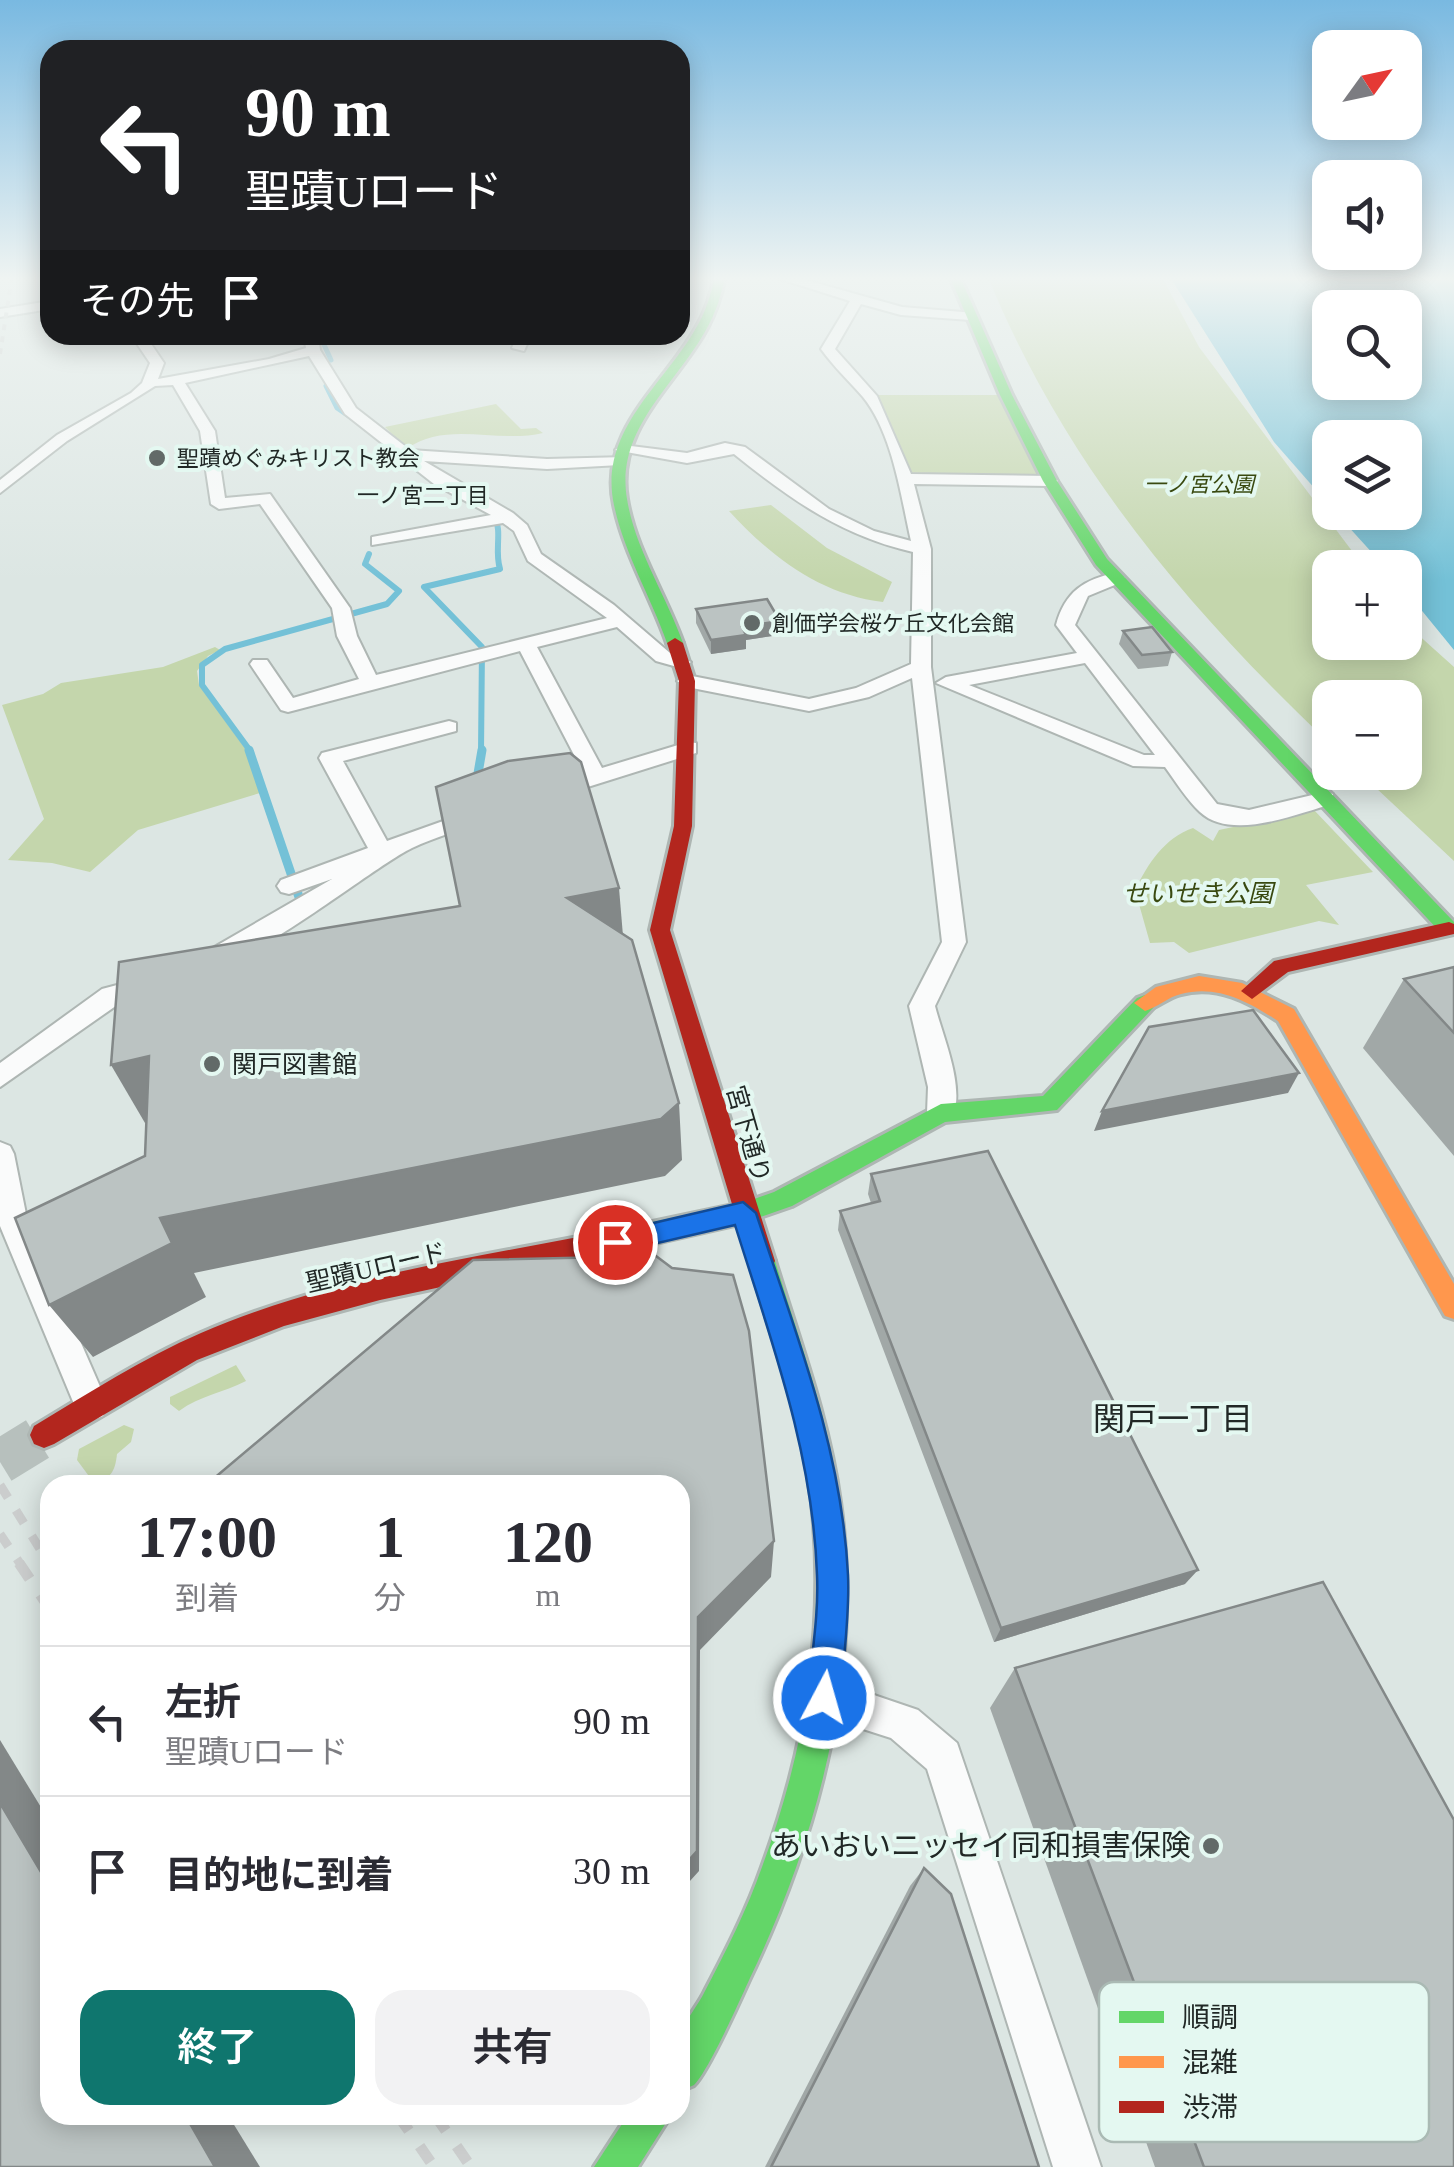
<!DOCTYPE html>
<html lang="ja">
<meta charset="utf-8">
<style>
body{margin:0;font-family:"Times New Roman","Noto Sans JP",serif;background:#f2f2f3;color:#2b2b33;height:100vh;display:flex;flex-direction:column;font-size:38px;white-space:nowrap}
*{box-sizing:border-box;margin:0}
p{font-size:32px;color:#7c7c81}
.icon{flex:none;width:55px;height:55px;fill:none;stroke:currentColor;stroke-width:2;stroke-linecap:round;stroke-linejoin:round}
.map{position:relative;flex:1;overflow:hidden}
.panel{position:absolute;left:40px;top:1475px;width:650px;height:650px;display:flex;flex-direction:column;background:#fff;border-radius:30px;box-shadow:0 5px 25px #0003}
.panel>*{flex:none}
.hud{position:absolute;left:40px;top:40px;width:650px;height:305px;border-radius:30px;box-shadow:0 5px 25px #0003;background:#202124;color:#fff;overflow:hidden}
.needle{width:65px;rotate:57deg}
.tools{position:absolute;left:1312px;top:30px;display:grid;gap:20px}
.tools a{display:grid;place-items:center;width:110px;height:110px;border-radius:20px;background:#fff;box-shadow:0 5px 25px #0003;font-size:50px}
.pin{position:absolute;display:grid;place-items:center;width:85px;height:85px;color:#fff;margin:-42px;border:5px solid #fff;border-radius:50%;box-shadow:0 2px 10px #0007}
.me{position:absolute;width:110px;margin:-55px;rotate:6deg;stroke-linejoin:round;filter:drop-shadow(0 0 8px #0008)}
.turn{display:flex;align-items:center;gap:35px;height:210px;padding:0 40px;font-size:45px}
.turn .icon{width:130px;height:130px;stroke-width:2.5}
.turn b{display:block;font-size:70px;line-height:85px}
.then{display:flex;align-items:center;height:95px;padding:0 40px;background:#0003;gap:20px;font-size:38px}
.eta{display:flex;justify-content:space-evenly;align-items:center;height:170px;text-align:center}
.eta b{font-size:60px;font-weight:600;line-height:70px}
.button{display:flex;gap:20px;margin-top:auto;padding:20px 40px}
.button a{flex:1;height:115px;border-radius:30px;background:#0f766e;color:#fff;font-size:40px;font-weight:600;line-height:115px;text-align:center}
.button a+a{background:#f2f2f3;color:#2b2b33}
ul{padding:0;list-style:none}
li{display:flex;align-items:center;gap:30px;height:150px;padding:0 40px;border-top:2px solid #e1e1e2}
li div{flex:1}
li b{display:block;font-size:38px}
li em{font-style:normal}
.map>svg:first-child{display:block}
.green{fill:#c4d6ac}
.water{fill:#74c1d7;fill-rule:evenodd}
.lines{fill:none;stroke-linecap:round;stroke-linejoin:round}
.stream-far2{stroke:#74c1d7;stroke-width:5}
.stream-far1{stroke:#74c1d7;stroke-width:6}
.stream{stroke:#74c1d7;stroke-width:9}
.secondary-tunnel{stroke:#b7c0bd;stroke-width:44;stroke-dasharray:44 21;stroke-linecap:butt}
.street-casing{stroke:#aeb6b3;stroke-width:4}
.fast-casing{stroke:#aeb6b3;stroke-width:6}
.slow-casing{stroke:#aeb6b3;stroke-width:6}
.jam-casing{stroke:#aeb6b3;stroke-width:6}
.street{fill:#fafbfb;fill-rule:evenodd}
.fast{fill:#63d668;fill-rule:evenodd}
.slow{fill:#ff974d;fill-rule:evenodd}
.jam{fill:#b3261e;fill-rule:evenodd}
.rail-far2{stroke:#cbcdcd;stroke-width:4;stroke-dasharray:6 6;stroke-linecap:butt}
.rail-far1{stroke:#cbcdcd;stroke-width:9;stroke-dasharray:15 15;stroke-linecap:butt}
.rail{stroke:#cbcdcd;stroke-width:11;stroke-dasharray:19 19;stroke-linecap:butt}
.wall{fill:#a1a8a7}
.shaded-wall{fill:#838888}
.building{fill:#bbc3c2;stroke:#838888;stroke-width:2.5}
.route{fill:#1a73e8;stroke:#114b97;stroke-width:2.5}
.poi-dot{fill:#626a68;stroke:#e4f8f1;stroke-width:4}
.labels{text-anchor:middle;stroke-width:8;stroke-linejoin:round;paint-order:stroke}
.far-poi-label{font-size:22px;fill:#212826;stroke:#e4f8f1;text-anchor:start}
.far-park-label{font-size:22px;font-style:italic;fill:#394910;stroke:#e4f8f1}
.far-neighbourhood-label{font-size:22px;fill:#212826;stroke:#e4f8f1}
.park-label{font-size:25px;font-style:italic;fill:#394910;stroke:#e4f8f1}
.poi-label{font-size:25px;fill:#212826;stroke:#e4f8f1;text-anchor:start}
.street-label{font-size:25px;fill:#212826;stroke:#e4f8f1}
.near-poi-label{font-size:30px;fill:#212826;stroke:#e4f8f1;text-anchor:end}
.near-neighbourhood-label{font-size:32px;fill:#212826;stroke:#e4f8f1}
.key{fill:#e4f8f1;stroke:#aabab4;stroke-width:2.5}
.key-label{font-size:28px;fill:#212826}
</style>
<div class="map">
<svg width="1454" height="2167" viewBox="0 0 1454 2167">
<rect width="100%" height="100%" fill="#dce6e3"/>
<g class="green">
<path d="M 988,277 L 1162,277 L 1199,347 L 1364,567 L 1330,568 L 1330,642 L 1405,642 L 1405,623 L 1454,667 L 1454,861 L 1360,773 L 1405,772 L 1405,698 L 1330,698 L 1330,744 C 1186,607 1064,463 988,277 Z"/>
<path d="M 876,395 L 1006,395 L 1043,475 L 905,479 Z"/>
<path d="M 496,404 L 521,429 L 536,428 L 543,433 C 498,444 445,420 407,449 L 385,427 Z"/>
<path d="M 771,505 L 827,548 L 892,582 L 883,602 C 821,595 771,557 729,511 Z"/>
<path d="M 215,647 L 220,650 L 208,656 L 197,671 L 199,685 L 250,755 L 260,793 L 138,830 L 90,872 L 52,863 L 8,860 L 44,819 L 2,705 L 43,694 L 61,683 L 163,667 Z"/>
<path d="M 1314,810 L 1373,872 L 1306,885 L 1339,925 L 1319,921 L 1189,953 L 1174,942 L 1150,943 L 1135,890 C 1148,864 1164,838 1193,828 L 1213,841 L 1219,830 Z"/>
<path d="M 236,1365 L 246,1381 C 223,1393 201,1395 179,1411 L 170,1404 L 170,1397 Z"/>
<path d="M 124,1425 L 134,1429 L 131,1442 L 117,1454 C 115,1472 111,1478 94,1483 L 77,1460 L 79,1449 Z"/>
</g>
<path class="water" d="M 1170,277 L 1454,277 L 1454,650 L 1405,590 L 1405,568 L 1385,567 L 1336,513 L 1405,512 L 1405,438 L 1330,438 L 1330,506 L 1274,442 ZM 1330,308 L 1405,308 L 1405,382 L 1330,382 Z"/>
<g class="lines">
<g class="stream-far2">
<path d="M 241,335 L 246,340 L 297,339"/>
<path d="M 321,338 L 331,360"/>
<path d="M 326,386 L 337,408 L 365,427"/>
<path d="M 389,448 L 436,484"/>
</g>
<g class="stream-far1">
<path d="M 433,481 L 439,486"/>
<path d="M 251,752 L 202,685 L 202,665 L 225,649 L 387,604 L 399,591 L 365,564 L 369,554"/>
<path d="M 481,752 L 482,647 L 424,587 L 500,569 C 494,550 503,532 494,515"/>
</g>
<g class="stream">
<path d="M 249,750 L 300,900"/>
<path d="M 476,785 L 482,750"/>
</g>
<path class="secondary-tunnel" d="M 0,1462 L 44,1435"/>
<g class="street-casing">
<g id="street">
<path d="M 774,277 L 795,277 L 902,307 L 975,313 L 970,320 L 901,315 L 861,304 L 835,349 L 877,396 L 911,474 L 1050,476 L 1058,481 L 1050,486 L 914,484 L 931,549 L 931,667 L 966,942 L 935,1006 C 943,1038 967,1090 951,1121 L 931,1121 L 927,1113 L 928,1087 L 909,1006 L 942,942 L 912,678 L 869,697 L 809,711 L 687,687 L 677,681 L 687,675 L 809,699 L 856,688 L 911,664 L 913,552 C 842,536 790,499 734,454 L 687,463 L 615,450 L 623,445 L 687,453 L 725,443 L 745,447 L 829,509 L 874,531 L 911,541 C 901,497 893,434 863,397 C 849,381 834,367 821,349 L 850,301 Z"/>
<path d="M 50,301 L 50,309 L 0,317 L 0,309 Z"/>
<path d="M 131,335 L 145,335 L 164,363 L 158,379 L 269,359 L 306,348 L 304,335 L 318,335 L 320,350 L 356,408 L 410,450 L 547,459 L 626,457 L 626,463 L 620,465 L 547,469 L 424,461 L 513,513 L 527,525 L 541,554 L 614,605 L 670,653 L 691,662 L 681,668 L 656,661 L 617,627 L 537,647 L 602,768 L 688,742 L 696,743 L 696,753 L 559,796 L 543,796 L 543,786 L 584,774 L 520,651 L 288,712 L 281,710 L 250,664 L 253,660 L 267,660 L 293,698 L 359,679 L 337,636 L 332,608 L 260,504 L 219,509 L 211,504 L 200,431 L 173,385 L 155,386 L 67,441 L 0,493 L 0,480 L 57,435 L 131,393 L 142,383 L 150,363 ZM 309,356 L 345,414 L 434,484 L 491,515 L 372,537 L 372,545 L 503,523 L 514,531 L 528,561 L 607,618 L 376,675 L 357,636 L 350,608 L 270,494 L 225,498 L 215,431 L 185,383 Z"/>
<path d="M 517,335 L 531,335 L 524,351 L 512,348 Z"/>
<path d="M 1116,573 L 1125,578 L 1122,582 L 1088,596 L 1075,625 L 1217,804 L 1249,810 L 1325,792 L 1333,794 L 1333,804 C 1298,813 1232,842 1200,812 C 1187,800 1176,782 1165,767 L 1133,766 L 936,683 L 946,677 L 1077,653 L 1056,625 C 1065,592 1084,579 1116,573 ZM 1085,663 L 1155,755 L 1144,755 L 969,685 Z"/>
<path d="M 449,721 L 456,723 L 456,731 L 343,761 L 387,841 L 477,809 L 485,811 L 485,821 C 461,830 435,837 412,848 C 372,867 240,976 204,965 L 200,959 L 204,953 L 332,879 L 289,894 L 281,892 L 277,886 L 281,880 L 368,848 L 319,758 L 322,753 Z"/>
<path d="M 151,976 L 164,985 L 160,991 L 120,1003 L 0,1087 L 0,1063 L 102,989 Z"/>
<path d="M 0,1142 L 10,1146 L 14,1154 L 27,1219 L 108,1405 L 103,1416 L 91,1421 L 79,1416 L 0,1226 Z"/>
<path d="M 824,1678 L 918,1710 L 957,1743 L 1101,2167 L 1053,2167 L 927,1769 L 891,1738 L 810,1712 L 804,1698 L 810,1684 Z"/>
</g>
</g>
<g class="fast-casing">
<g id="fast">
<path d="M 715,277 L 725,277 C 721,296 716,312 707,328 C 677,384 615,428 627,499 C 635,549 666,595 683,643 L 675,648 L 667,643 C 651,597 624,553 614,505 C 598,431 664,385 696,328 C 706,312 710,296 715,277 Z"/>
<path d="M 950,277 L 960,277 L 1012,395 L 1057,481 L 1107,559 L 1454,922 L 1454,934 L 1442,934 L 1096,565 L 1043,481 L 1000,395 Z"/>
<path d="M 1145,995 L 1156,1003 L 1153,1008 L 1057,1110 L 945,1122 L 792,1206 L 743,1223 L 624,1250 L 615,1246 L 612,1239 L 615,1232 L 624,1228 L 743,1203 L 774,1192 L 941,1104 L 1043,1096 L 1137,998 Z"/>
<path d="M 762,1250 L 771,1253 L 775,1261 C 799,1340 829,1419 840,1502 C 863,1665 821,1830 750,1978 C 740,2000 709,2070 694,2085 C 692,2086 682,2090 680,2091 C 680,2074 677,2054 680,2038 C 683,2022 698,2006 705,1991 C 726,1951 747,1910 762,1867 C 805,1750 826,1628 812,1503 C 802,1421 773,1340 749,1261 L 753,1253 Z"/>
<path d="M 628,2115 L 671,2115 L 638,2167 L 594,2167 Z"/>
</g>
</g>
<g class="slow-casing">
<path id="slow" d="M 1199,976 L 1242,983 L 1294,1009 L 1454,1284 L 1454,1319 L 1445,1316 L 1278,1021 C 1249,1002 1217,984 1181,994 C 1168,997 1158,1007 1145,1011 L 1134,1003 L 1156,987 Z"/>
</g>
<g class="jam-casing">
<g id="jam">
<path d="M 675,638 L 683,643 L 695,681 L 692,826 L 670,930 L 775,1261 L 771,1269 L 762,1272 L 753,1269 L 749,1261 L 650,930 L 674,826 L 679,681 L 667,643 Z"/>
<path d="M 1449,922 L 1454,924 L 1454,934 L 1288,972 L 1252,999 L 1241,991 L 1274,961 Z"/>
<path d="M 624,1228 L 633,1232 L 636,1239 L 633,1246 L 380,1300 L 284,1326 L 197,1360 L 54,1444 L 44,1448 L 34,1444 L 30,1435 L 34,1426 C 89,1393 143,1358 201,1333 C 334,1275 483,1257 624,1228 Z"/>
</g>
</g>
<use href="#street" class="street"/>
<use href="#fast" class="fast"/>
<use href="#slow" class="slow"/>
<use href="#jam" class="jam"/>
<path class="rail-far2" d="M 0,354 L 12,277"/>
<g class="rail-far1">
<path d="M 0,1485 L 50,1565"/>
<path d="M 0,1534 L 21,1565"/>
</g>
<g class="rail">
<path d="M 19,1563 L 50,1609"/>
<path d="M 398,2115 L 434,2167"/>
<path d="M 435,2115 L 471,2167"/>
</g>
</g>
<g class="wall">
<path d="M 696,609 L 780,621 L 779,635 L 746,640 L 746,649 L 711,654 L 696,623 Z"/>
<path d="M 1123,631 L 1172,652 L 1168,666 L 1138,669 L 1119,644 Z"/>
<path d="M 1454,967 L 1454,1156 L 1363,1048 L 1404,979 Z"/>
<path d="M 871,1174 L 1185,1584 L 994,1642 L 838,1230 L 840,1211 L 871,1203 L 868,1194 Z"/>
<path d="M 1015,1668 L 1454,2167 L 1155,2167 L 990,1708 Z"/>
<path d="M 924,1868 L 1039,2167 L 765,2167 L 910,1886 Z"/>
</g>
<g class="shaded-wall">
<path d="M 780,621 L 779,635 L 746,640 L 746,649 L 711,654 L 711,640 L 742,627 Z"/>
<path d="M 619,888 L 624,948 L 567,898 Z"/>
<path d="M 149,1056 L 180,1114 L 145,1123 L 111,1065 Z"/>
<path d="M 1299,1073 L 1288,1093 L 1094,1131 L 1102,1111 Z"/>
<path d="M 679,1103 L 682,1160 L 665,1176 L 194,1273 L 206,1297 L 93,1357 L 49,1305 L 160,1218 Z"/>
<path d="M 774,1541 L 771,1577 L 700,1650 L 699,1871 L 680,1892 L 680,1870 L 698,1617 Z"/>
<path d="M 1198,1570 L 1185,1584 L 994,1642 L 1001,1628 Z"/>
<path d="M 0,1740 L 50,1822 L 50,1887 L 0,1803 Z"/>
<path d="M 185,2115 L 228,2115 L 260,2167 L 215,2167 Z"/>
</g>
<g class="building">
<path d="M 767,599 L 780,621 L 742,627 L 746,635 L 711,640 L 696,609 Z"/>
<path d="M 1152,627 L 1172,652 L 1142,655 L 1123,631 Z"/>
<path d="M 570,753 L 581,762 L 619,888 L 567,898 L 632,940 L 679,1103 L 661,1119 L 160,1218 L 172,1243 L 49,1305 L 15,1218 L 145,1156 L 149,1056 L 111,1065 L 119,962 L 460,906 L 436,787 L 508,761 Z"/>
<path d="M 1454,967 L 1454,1033 L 1404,979 Z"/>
<path d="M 1253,1010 L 1299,1073 L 1102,1111 L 1149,1027 Z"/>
<path d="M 988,1151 L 1198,1570 L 1001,1628 L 840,1211 L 880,1201 L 871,1174 Z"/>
<path d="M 656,1256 L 672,1268 L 733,1275 L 749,1331 L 774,1541 L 698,1617 L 697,1851 L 680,1870 L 680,1485 L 206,1485 L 473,1260 Z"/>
<path d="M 1323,1582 L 1454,1820 L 1454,2167 L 1204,2167 L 1015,1668 Z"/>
<path d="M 0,1803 L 50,1887 L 50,2115 L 185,2115 L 215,2167 L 0,2167 Z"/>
<path d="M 924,1868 L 951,1894 L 1039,2167 L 771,2167 Z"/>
</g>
<linearGradient id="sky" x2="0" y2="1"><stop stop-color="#79b9e1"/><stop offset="0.48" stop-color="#eff4f2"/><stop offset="1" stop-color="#eff4f2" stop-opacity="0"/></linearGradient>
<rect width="1454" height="581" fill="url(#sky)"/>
<path class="route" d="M 743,1202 L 756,1213 C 795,1331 842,1449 848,1575 C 850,1615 843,1658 841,1698 L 836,1709 L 824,1714 L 813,1709 L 808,1698 C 811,1658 819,1615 817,1575 C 813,1453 771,1340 735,1225 L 615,1253 L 603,1242 L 615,1232 Z"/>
<g class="poi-dot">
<circle cx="157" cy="458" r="10"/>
<circle cx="752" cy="623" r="10"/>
<circle cx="212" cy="1064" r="10"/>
<circle cx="1211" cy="1846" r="10"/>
</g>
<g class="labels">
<g class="far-poi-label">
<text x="177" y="466">聖蹟めぐみキリスト教会</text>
<text x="772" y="631">創価学会桜ケ丘文化会館</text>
</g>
<g class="far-park-label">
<text x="1199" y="492">一ノ宮公園</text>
</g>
<g class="far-neighbourhood-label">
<text x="423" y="503">一ノ宮二丁目</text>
</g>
<g class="park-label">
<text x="1198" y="902">せいせき公園</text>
</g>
<g class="poi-label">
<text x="232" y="1073">関戸図書館</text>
</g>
<g class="street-label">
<text transform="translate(749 1134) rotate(74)" y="9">宮下通り</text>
<text transform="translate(376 1267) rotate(-13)" y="9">聖蹟Uロード</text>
</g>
<g class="near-poi-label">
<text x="1191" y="1856">あいおいニッセイ同和損害保険</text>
</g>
<g class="near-neighbourhood-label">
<text x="1173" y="1430">関戸一丁目</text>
</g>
</g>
<rect x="1099" y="1982" width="330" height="160" rx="15" class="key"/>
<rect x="1119" y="2011" width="45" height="12" fill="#63d668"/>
<rect x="1119" y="2056" width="45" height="12" fill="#ff974d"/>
<rect x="1119" y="2101" width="45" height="12" fill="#b3261e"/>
<g class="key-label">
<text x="1182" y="2027">順調</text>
<text x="1182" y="2072">混雑</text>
<text x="1182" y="2117">渋滞</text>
</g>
</svg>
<div class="tools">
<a><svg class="needle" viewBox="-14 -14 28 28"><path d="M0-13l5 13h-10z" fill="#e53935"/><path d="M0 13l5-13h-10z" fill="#7c7c81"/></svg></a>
<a><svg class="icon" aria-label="sound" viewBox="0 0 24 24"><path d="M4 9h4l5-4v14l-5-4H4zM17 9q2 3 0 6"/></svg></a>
<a><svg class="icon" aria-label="search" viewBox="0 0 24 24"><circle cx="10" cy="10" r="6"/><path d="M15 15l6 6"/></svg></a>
<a><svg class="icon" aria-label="layers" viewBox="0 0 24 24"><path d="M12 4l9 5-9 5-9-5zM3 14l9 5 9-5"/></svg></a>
<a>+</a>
<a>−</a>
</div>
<div class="pin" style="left:615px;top:1242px;background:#d93025"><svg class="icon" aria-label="arrive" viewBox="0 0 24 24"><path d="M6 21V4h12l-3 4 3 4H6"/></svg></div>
<svg class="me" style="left:824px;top:1698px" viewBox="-20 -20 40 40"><circle r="17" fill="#1a73e8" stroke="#fff" stroke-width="3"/><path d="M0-11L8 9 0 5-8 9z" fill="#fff"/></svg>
<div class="hud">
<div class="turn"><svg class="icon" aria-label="left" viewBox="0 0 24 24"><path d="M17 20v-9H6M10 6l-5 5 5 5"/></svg><div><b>90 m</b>聖蹟Uロード</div></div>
<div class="then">その先<svg class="icon" aria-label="arrive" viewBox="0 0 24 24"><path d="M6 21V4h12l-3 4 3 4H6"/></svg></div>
</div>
<section class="panel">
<div class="eta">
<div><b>17:00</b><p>到着</p></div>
<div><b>1</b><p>分</p></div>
<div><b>120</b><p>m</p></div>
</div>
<ul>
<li><svg class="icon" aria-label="left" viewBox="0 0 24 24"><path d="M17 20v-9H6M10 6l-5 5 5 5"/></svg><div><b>左折</b><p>聖蹟Uロード</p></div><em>90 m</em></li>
<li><svg class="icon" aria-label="arrive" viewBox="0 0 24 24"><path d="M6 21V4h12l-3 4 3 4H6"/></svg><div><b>目的地に到着</b></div><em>30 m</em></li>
</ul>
<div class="button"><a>終了</a><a>共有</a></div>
</section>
</div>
